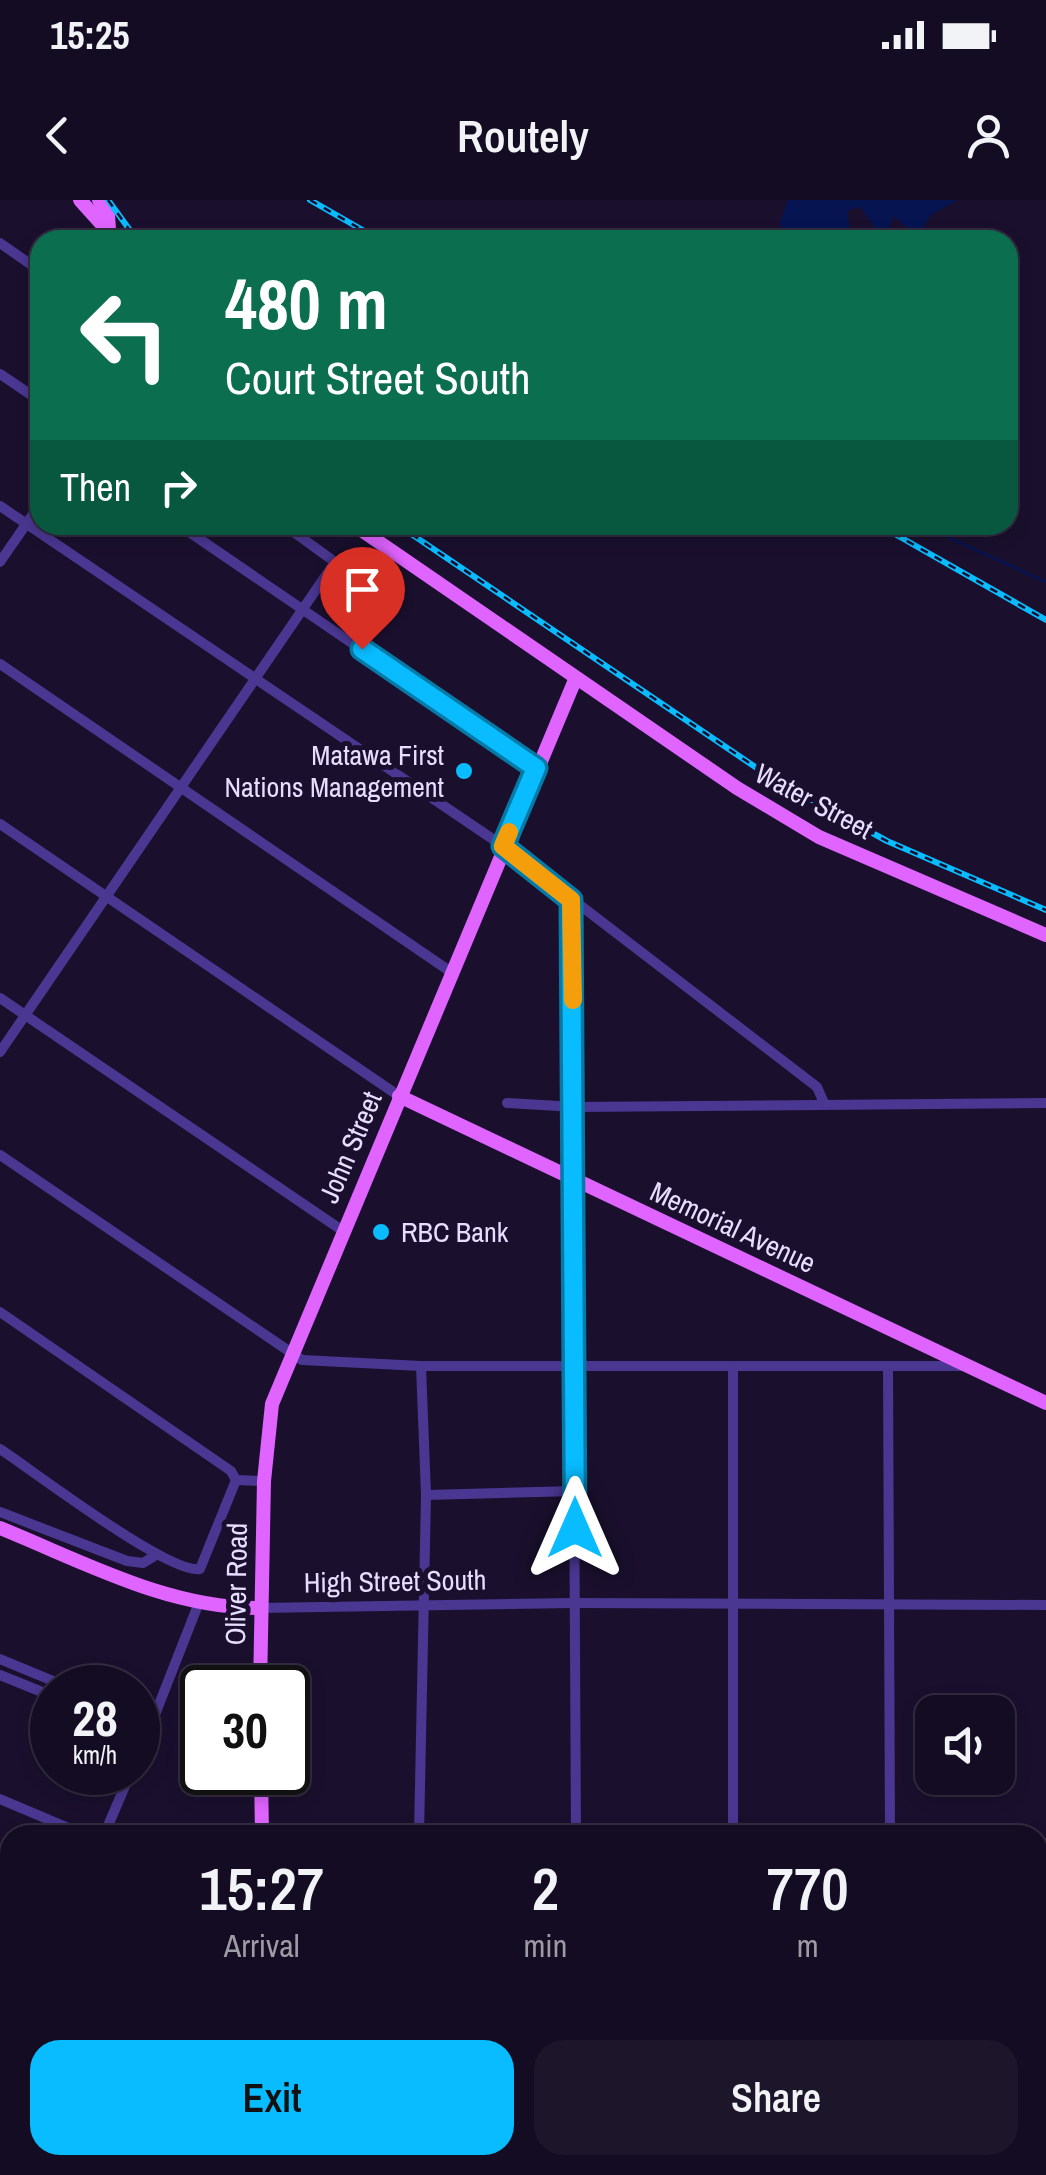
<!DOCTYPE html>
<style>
body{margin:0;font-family:"Archivo Narrow",sans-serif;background:#1d152a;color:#f1f3f6;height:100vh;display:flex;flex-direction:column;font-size:38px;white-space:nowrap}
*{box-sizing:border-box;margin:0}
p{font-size:32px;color:#9d9ba5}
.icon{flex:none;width:55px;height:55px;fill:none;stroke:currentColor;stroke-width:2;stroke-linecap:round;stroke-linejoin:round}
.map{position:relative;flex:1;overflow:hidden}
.drawer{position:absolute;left:0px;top:1625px;width:1048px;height:350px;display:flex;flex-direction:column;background:#140c22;border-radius:30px 30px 0 0;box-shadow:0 5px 15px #0003,0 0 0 2px #332c40}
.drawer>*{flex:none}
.top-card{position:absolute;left:30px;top:30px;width:988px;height:305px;border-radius:30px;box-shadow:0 5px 15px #0003,0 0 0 2px #332c40;background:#0b6e4f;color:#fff;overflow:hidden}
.buttons{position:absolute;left:915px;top:1495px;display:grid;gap:20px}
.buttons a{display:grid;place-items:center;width:100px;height:100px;border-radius:20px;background:#140c22;box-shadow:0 5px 15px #0003,0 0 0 2px #332c40;font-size:50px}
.speed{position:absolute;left:30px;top:1465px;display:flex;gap:20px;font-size:50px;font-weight:700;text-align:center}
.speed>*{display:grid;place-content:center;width:130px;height:130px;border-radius:50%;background:#140c22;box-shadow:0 5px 15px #0003,0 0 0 2px #332c40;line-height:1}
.speed small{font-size:25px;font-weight:400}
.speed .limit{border:5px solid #111;border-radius:15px;background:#fff;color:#111}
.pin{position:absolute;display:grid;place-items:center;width:85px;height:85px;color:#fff;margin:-102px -42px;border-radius:50% 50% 50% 0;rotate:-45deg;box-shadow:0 0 10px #0007}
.pin .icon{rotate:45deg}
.me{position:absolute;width:110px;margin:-55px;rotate:0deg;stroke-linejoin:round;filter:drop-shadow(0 0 8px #0008)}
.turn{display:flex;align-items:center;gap:35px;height:210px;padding:0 30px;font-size:45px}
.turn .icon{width:130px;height:130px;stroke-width:2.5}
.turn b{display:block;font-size:70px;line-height:85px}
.then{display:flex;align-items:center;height:95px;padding:0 30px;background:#0003;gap:20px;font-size:38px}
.eta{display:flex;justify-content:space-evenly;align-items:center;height:170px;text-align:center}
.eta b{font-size:60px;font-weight:600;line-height:70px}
.cta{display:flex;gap:20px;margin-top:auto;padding:20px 30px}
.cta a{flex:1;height:115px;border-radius:30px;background:#09bbff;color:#111;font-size:40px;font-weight:600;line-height:115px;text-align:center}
.cta a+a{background:#1d152a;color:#f1f3f6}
.status{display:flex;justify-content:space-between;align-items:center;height:70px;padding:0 50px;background:#140c22;direction:ltr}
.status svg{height:28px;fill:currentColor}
header{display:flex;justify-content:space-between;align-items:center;height:130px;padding:0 30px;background:#140c22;font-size:45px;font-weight:600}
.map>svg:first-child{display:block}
.green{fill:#123439}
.water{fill:#061451}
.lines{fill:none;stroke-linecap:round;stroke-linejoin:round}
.stream{stroke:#061451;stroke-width:2.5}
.minor{stroke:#4a3791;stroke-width:10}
.major{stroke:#e064ff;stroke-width:14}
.rail-casing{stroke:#09bbff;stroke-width:6}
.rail{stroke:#1a102e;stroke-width:2.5;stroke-dasharray:8;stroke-linecap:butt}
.route-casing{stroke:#067aa6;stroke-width:25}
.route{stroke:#09bbff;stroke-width:18}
.slow{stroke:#f59e0b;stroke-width:18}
.poi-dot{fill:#09bbff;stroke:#1a102e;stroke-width:4}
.labels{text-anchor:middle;stroke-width:10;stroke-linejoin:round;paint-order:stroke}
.poi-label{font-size:28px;fill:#e7ddff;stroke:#1a102e;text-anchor:end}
.street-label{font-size:28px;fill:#e7ddff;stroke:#1a102e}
</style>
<div class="status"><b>15:25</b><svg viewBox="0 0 49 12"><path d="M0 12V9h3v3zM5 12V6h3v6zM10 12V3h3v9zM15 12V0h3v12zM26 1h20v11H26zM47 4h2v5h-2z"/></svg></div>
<header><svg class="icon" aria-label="back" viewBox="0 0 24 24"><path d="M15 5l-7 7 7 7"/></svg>Routely<svg class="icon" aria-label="person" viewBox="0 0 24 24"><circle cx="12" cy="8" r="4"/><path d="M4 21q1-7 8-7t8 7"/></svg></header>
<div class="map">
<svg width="1046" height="1975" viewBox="0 0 1046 1975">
<rect width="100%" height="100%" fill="#1a102e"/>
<path class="green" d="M 1038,1865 L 1046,1865 L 1046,1975 L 992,1975 L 986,1965 L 1038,1965 Z"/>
<path class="water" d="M 788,0 L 958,0 L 931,15 L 921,31 L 910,31 L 894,16 L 883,40 L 876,40 L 872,23 L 860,7 L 847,11 L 851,40 L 783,40 L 780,22 Z"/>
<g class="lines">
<path class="stream" d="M 921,325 L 1046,382"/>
<g class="minor">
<path d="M 0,43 L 40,71"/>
<path d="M 0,174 L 40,201"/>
<path d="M 0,306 L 503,646 L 817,887 L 824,903"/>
<path d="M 179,325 L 536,569"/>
<path d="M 0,362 L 40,304"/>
<path d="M 0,464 L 451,772"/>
<path d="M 0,624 L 399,896"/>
<path d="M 571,700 L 576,1635"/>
<path d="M 0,798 L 343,1031"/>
<path d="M 0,852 L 335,362 L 284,325"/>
<path d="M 507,903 L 575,907 L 1046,903"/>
<path d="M 0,955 L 302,1160 L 421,1166 L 966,1166"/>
<path d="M 0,1112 L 231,1271 L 236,1280"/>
<path d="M 733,1166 L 733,1635"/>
<path d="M 888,1166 L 890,1635"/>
<path d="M 0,1249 C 35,1272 168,1374 200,1369 L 236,1280"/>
<path d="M 236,1280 L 264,1281"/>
<path d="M 426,1295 L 576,1291"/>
<path d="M 0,1312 L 127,1361 L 143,1363 L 156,1355"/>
<path d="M 259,1408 L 574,1403 L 1046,1405"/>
<path d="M 0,1459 L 70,1488"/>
<path d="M 0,1475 L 52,1496"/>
<path d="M 138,1515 L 153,1521"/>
<path d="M 138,1558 L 198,1405"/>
<path d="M 0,1599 L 85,1635"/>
<path d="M 104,1635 L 131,1572"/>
<path d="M 419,1635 L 426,1295 L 421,1166"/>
<path d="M 1038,1643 L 1046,1643"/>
<path d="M 0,1723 L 10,1727"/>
<path d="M 0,1849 L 10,1853"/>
<path d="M 0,1890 L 10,1867"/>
<path d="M 600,1965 L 600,1975"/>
<path d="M 980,1965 L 986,1975"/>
</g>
<g class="major">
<path d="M 80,0 L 116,40"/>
<path d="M 99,0 L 108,15 L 109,30"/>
<path d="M 354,325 L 737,588 L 819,637 L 1046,735"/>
<path d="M 399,896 L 1046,1203"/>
<path d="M 0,1328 C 84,1362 167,1408 259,1408"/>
<path d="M 260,1488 L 264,1281 L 272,1204 L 575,480"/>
<path d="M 261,1572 L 262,1635"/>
<path d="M 303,1965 L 305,1975"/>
</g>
<g class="rail-casing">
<g id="rail">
<path d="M 108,0 L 137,40"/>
<path d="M 310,0 L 380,40"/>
<path d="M 398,325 L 770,577 L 887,641 L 1046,710"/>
<path d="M 879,325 L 1046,420"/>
</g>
</g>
<use href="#rail" class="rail"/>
</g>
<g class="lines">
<g class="route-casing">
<path id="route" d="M 362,449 L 536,568 L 503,646 L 571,700 L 575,1328"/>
</g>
<use href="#route" class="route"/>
<path class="slow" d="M 509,632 L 503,646 L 571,700 L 573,800"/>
</g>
<g class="poi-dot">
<circle cx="464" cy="571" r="10"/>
<circle cx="381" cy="1032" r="10"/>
</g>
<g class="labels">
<g class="poi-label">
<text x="444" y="565">Matawa First<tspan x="444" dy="32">Nations Management</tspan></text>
<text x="401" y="1042" text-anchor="start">RBC Bank</text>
</g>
<g class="street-label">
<text transform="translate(814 601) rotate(28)" y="10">Water Street</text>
<text transform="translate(350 947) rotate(-67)" y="10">John Street</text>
<text transform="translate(733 1027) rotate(25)" y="10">Memorial Avenue</text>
<text transform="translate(395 1381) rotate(-1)" y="10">High Street South</text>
<text transform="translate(236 1384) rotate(-89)" y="10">Oliver Road</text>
</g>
</g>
</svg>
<div class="buttons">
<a><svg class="icon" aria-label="sound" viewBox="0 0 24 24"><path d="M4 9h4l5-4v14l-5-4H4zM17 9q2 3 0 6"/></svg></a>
</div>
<div class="speed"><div>28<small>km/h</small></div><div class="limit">30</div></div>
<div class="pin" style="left:362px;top:449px;background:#d93025"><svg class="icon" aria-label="arrive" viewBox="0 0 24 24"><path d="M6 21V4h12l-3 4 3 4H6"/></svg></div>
<svg class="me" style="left:575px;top:1328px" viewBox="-20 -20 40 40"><path d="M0-17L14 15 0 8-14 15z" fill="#09bbff" stroke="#fff" stroke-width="4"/></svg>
<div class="top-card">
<div class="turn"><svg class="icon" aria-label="left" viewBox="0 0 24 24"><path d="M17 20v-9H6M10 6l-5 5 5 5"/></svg><div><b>480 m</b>Court Street South</div></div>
<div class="then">Then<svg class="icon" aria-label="right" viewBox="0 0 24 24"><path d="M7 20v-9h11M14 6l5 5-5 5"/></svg></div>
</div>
<section class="drawer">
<div class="eta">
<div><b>15:27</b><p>Arrival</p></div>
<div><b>2</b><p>min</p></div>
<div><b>770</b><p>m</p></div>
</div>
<div class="cta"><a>Exit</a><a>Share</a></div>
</section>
</div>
